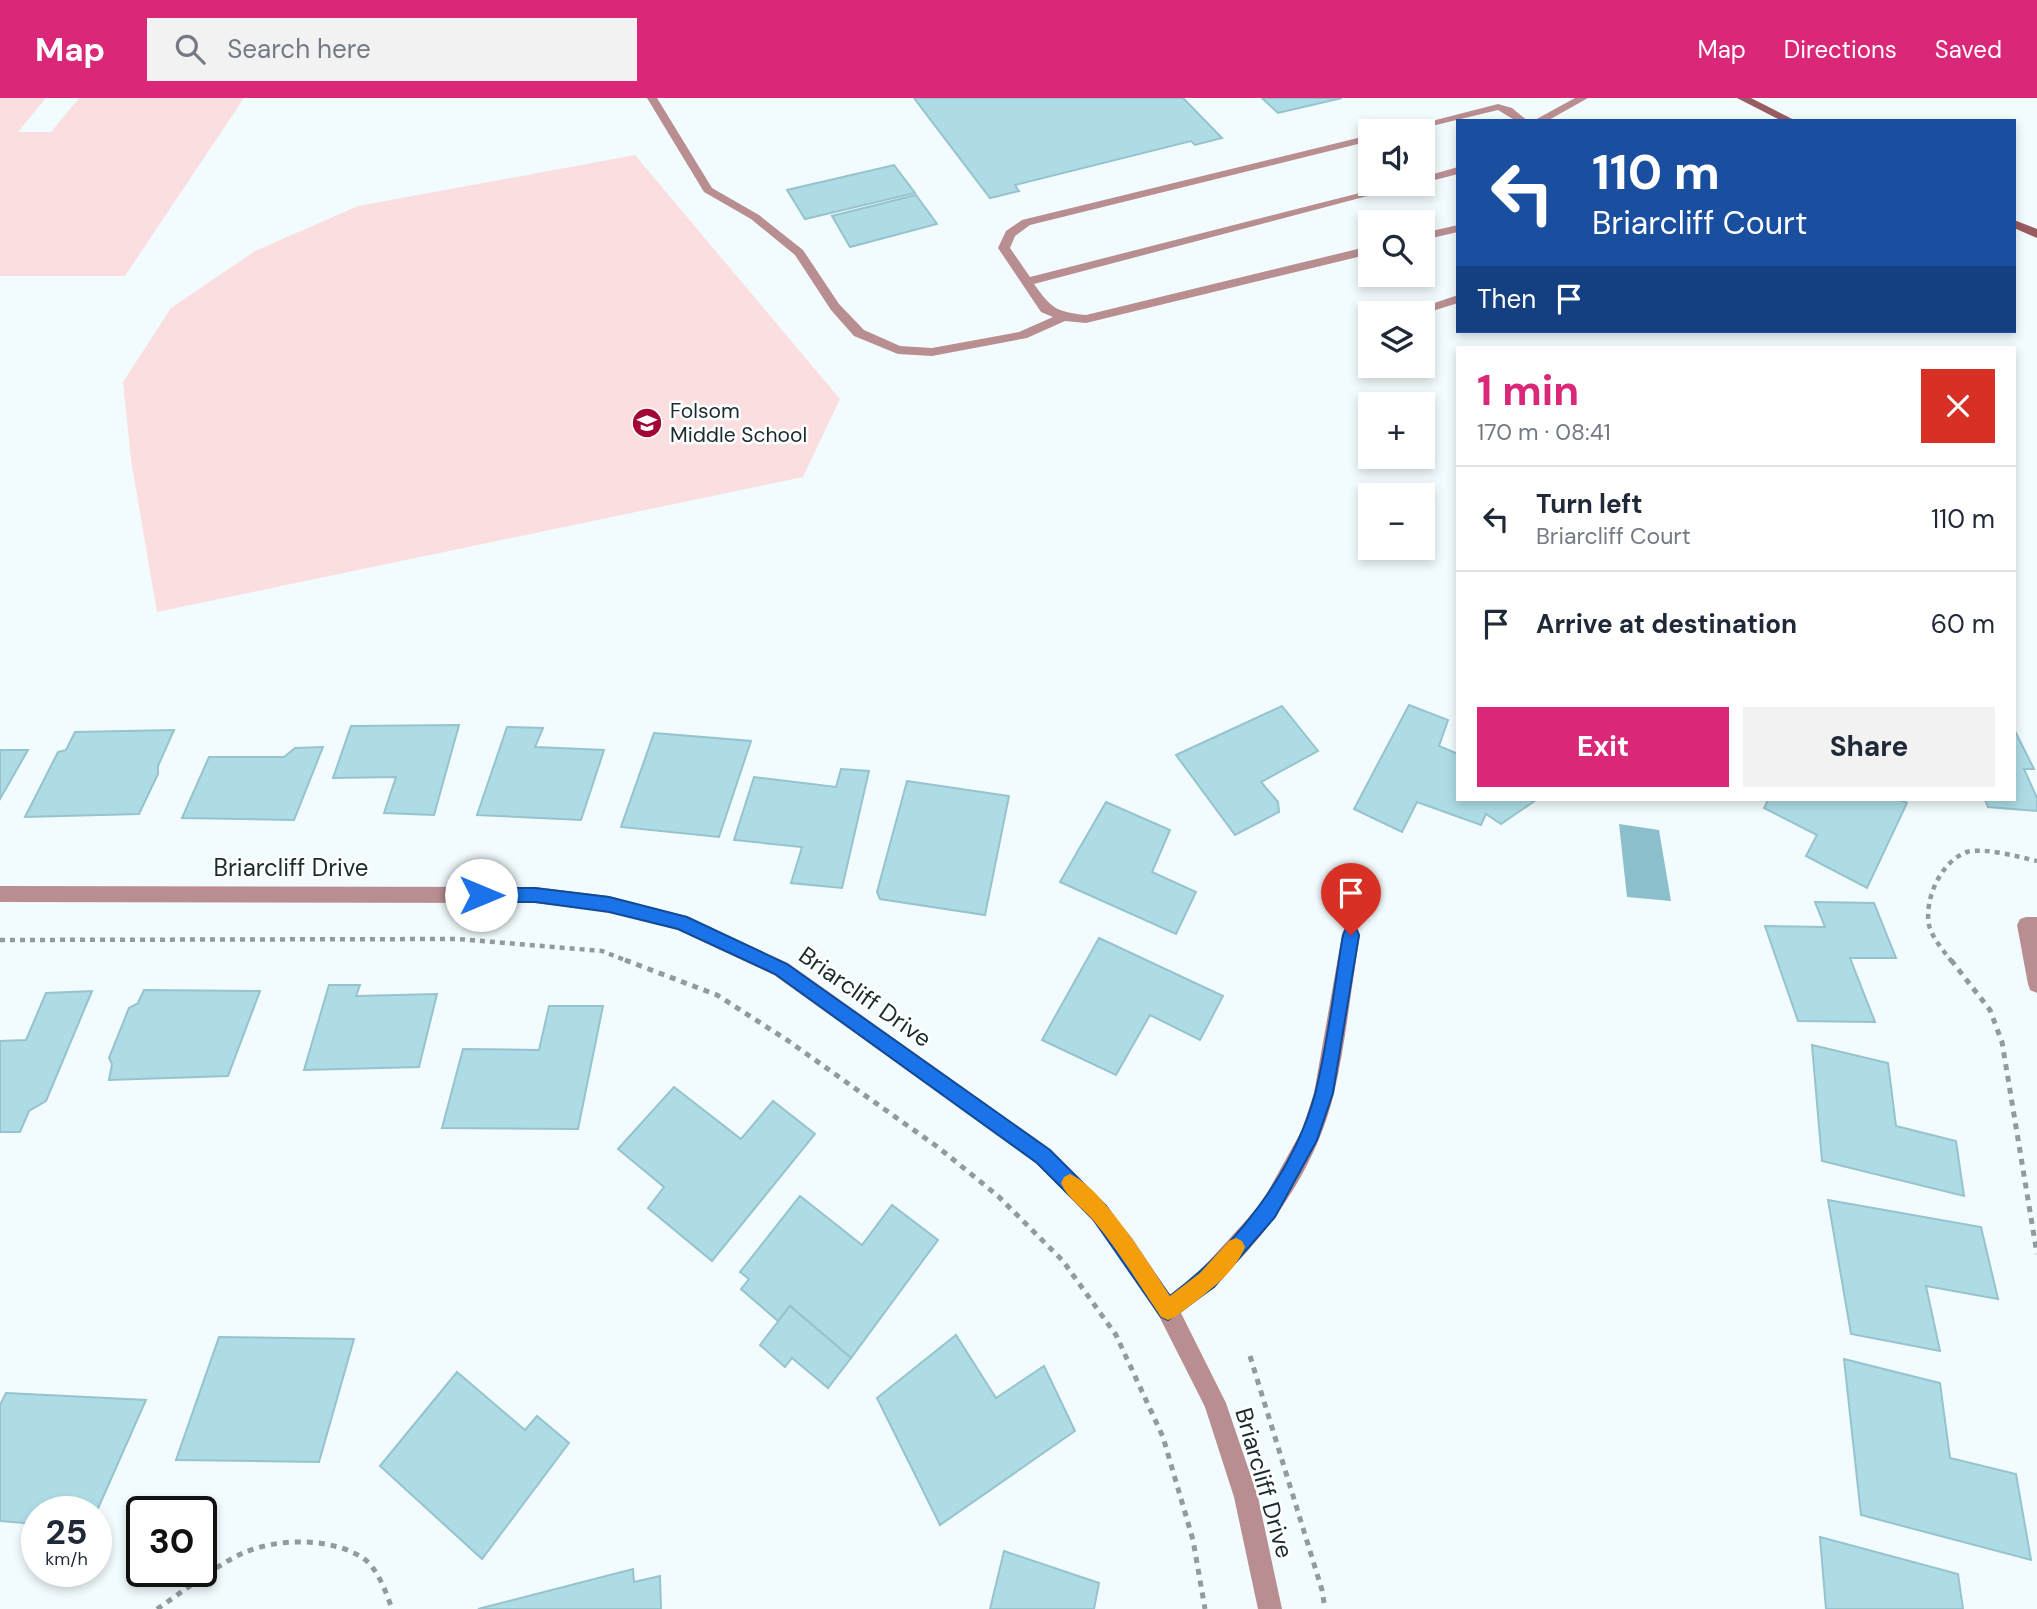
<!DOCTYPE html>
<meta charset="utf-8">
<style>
body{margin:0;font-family:"DM Sans",sans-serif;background:#f2f2f3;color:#1f2937;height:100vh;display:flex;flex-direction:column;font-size:26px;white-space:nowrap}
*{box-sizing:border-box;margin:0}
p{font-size:23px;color:#747a83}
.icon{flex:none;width:38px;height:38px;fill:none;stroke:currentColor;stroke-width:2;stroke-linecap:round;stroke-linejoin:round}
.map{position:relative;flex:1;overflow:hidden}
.sheet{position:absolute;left:1456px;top:248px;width:560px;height:455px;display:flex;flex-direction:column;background:#fff;border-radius:0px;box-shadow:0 4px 10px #0003}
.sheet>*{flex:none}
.hud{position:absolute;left:1456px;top:21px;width:560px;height:214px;border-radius:0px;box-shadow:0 4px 10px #0003;background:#1a4fa0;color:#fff;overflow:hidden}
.controls{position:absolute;left:1358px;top:21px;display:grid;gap:14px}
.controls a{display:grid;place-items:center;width:77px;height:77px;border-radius:0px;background:#fff;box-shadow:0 4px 10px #0003;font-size:35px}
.speed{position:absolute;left:21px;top:1398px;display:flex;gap:14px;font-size:35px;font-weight:700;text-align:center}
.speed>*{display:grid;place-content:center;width:91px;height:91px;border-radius:50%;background:#fff;box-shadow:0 4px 10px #0003;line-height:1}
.speed small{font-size:18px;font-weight:400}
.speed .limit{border:4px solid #111;border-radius:10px;background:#fff;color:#111}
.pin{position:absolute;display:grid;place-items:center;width:60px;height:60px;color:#fff;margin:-72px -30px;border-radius:50% 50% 50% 0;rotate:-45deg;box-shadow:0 0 7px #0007}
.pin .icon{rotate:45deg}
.me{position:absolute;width:77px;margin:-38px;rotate:90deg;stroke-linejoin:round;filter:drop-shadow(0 0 5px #0008)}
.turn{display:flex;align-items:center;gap:24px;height:147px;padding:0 21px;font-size:32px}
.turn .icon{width:91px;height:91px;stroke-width:2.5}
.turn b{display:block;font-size:49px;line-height:60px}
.then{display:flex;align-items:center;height:66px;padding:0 21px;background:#0003;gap:14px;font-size:26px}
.round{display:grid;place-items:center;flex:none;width:74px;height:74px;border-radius:0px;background:#f2f2f3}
.overview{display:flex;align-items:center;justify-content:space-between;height:119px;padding:0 21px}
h1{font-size:42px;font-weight:700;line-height:52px;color:#db2777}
.button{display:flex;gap:14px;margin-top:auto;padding:14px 21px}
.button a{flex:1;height:80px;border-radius:0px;background:#db2777;color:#fff;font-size:28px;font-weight:700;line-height:80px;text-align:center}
.button a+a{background:#f2f2f3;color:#1f2937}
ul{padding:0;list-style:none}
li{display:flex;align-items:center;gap:21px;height:105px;padding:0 21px;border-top:2px solid #e0e1e3}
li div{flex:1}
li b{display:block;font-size:26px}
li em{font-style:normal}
header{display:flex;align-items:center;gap:42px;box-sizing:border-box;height:98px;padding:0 35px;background:#db2777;color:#fff}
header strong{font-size:33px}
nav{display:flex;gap:38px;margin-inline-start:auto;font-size:24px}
.search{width:490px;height:63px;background:#f2f2f3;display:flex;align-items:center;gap:18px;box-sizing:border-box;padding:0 24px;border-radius:0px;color:#747a83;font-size:26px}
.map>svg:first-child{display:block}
.green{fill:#fbdfe0}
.water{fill:#8cbfcc}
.building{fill:#aedce6;stroke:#96c3cd;stroke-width:2}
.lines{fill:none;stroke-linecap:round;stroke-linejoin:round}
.path-far1{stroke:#8f9c9f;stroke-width:4.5;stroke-dasharray:5 5;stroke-linecap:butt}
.path{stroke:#8f9c9f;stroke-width:5;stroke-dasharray:6 6;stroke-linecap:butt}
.lane{fill:#b98e91;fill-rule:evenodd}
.street{fill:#b98e91;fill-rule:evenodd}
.secondary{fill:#975b60;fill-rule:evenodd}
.route{fill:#1a73e8;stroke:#114b97;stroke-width:2}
.slow{fill:#f59e0b}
.labels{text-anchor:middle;stroke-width:5;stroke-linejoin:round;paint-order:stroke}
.far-poi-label{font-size:21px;fill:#192b2f;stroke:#fff;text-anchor:start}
.street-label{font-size:24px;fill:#192b2f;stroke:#fff}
</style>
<header>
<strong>Map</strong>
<div class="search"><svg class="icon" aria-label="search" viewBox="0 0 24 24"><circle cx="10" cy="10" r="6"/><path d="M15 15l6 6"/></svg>Search here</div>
<nav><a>Map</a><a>Directions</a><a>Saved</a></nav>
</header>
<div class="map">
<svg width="2037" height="1511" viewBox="0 0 2037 1511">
<rect width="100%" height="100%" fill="#f2fbfd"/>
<g class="green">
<path d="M 0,0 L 46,0 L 18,34 L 51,34 L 79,0 L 244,0 L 125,178 L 0,178 Z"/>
<path d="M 635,57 L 840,301 L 803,379 L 157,514 L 131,362 L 123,284 L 171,210 L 255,153 L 358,108 Z"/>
</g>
<path class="water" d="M 1619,726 L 1659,732 L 1671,803 L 1627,799 Z"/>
<g class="building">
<path d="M 914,0 L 1183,0 L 1222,40 L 1195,47 L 1191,43 L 1015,87 L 1019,93 L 990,100 Z"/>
<path d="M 1262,0 L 1342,0 L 1278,15 Z"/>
<path d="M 894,67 L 915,95 L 805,121 L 787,92 Z"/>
<path d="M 916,97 L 937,126 L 850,149 L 832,118 Z"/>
<path d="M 1409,607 L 1448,622 L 1439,648 L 1458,656 L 1458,702 L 1536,702 L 1501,726 L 1486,716 L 1481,727 L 1417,704 L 1402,734 L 1354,711 Z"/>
<path d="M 1282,608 L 1318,653 L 1261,684 L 1278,704 L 1279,714 L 1235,737 L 1176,657 Z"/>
<path d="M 459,627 L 434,717 L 384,715 L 396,679 L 333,680 L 351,628 Z"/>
<path d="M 507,629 L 543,630 L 535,649 L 604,652 L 581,722 L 477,717 Z"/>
<path d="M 2014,631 L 2034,671 L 2024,671 L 2037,700 L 2037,713 L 1988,709 L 1985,702 L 2014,702 Z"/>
<path d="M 174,632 L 158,668 L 158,676 L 139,716 L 25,719 L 58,654 L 66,652 L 75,634 Z"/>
<path d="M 654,635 L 751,643 L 719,739 L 621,729 Z"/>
<path d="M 323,649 L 294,722 L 182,720 L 209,659 L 284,659 L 295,650 Z"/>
<path d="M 0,652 L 28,652 L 0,701 Z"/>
<path d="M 841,671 L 869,673 L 842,790 L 791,785 L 802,749 L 734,742 L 754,679 L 836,689 Z"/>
<path d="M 907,683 L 1009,698 L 985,817 L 880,801 L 877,794 Z"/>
<path d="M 1768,702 L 1901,702 L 1907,705 L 1867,790 L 1806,758 L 1817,737 L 1764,710 Z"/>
<path d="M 1106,704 L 1170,732 L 1152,774 L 1196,794 L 1176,836 L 1060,784 Z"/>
<path d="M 1815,804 L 1874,805 L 1896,860 L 1850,860 L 1875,924 L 1798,923 L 1765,828 L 1825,829 Z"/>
<path d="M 1099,840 L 1223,898 L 1200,942 L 1150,917 L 1116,977 L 1042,942 Z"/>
<path d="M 329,887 L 360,887 L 356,898 L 437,896 L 419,969 L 304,972 Z"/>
<path d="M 144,892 L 260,893 L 228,978 L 109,982 L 112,966 L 109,960 L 129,910 L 138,905 Z"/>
<path d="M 92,893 L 46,1003 L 29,1013 L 20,1034 L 0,1034 L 0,943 L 26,942 L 46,895 Z"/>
<path d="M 549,908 L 603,908 L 578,1031 L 442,1030 L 463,951 L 539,952 Z"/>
<path d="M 1812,947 L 1888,965 L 1896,1028 L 1956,1043 L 1964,1098 L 1822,1063 Z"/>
<path d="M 674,989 L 741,1041 L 773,1003 L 815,1036 L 712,1163 L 648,1110 L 664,1089 L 618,1051 Z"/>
<path d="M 800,1098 L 862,1147 L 892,1107 L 938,1142 L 851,1260 L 790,1208 L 778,1223 L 741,1191 L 749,1181 L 740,1174 Z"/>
<path d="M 1828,1102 L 1981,1129 L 1998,1201 L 1926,1188 L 1940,1253 L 1851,1236 Z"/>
<path d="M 790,1208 L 851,1260 L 828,1290 L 792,1260 L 785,1269 L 760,1247 Z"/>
<path d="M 956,1237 L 996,1300 L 1044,1268 L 1075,1333 L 940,1427 L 877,1300 Z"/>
<path d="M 219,1239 L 354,1241 L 319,1364 L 176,1362 Z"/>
<path d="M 1844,1261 L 1940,1285 L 1950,1360 L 2016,1376 L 2031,1462 L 1861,1417 Z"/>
<path d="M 457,1274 L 525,1332 L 537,1318 L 569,1345 L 482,1461 L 380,1368 Z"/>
<path d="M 6,1295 L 146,1302 L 96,1415 L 37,1414 L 37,1426 L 0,1423 L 0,1307 Z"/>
<path d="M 1820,1439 L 1958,1476 L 1963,1511 L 1826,1511 Z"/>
<path d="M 1004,1453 L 1099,1485 L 1094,1511 L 990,1511 Z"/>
<path d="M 633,1471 L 634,1484 L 660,1478 L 661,1511 L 478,1511 Z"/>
</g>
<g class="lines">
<g class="path-far1">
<path d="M 0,842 L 458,841 L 602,853 L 630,864"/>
<path d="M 1952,864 C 1944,853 1932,840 1929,827 C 1924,801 1941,763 1967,754 C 1984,749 2019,759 2037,763"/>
</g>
<g class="path">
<path d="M 625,862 L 717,897 L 787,942 L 939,1050 L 998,1098 L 1063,1163 L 1116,1237 L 1163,1339 L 1193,1442 L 1205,1511"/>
<path d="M 1951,862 L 1990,912 L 2002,944 L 2037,1156"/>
<path d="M 1250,1258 L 1322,1492 L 1325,1511"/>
<path d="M 157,1511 C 181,1495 218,1466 243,1455 C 277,1440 331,1439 363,1460 C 378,1471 386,1494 392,1511"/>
</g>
<g class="lane">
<path d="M 647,0 L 657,0 L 712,90 L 759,117 L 803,152 L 839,206 L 864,232 L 900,248 L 932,250 L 1019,234 L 1053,219 L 1041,214 L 998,150 L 1006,133 L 1022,122 L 1370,37 L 1370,43 L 1030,127 L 1015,138 L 1010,150 L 1030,179 L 1395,86 L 1413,86 L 1034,186 C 1051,210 1056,214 1086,217 L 1370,148 L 1370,156 L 1086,225 L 1065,223 L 1027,240 L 932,258 L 898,256 L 854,238 L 831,212 L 795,157 L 751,121 L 704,94 Z"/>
<path d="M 1575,0 L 1588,0 L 1547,23 L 1533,23 Z"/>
<path d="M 1498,6 L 1512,10 L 1528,23 L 1516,23 L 1498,12 L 1411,33 L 1393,33 Z"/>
<path d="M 1458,69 L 1458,76 L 1423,85 L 1423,79 Z"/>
<path d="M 1458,127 L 1458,134 L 1423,142 L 1423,135 Z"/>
<path d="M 1458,197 L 1458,205 L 1423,216 L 1405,215 Z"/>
</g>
<g class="street">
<path d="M 0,788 L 535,789 L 609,798 L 681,817 L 788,865 L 1050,1051 L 1106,1108 L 1132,1140 L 1170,1197 L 1199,1174 L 1261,1106 L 1302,1032 L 1314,995 L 1342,837 L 1345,831 L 1351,829 L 1357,831 L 1360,837 C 1351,889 1346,944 1334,995 C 1313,1083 1251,1161 1181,1215 L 1226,1305 L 1258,1399 L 1282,1511 L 1258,1511 L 1234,1399 L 1205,1309 L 1196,1291 L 1160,1220 L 1118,1154 L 1092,1122 L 1036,1065 L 774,877 L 678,832 L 609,814 L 535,805 L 0,804 Z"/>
<path d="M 2026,819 L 2037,819 L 2037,895 L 2030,892 L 2028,886 L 2017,827 L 2020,821 Z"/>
</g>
<g class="secondary">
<path d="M 1737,0 L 1751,0 L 1796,23 L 1782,23 Z"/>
<path d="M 2014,122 L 2037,131 L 2037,140 L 2014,130 Z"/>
</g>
</g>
<path class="route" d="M 481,790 L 535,790 L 609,799 L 687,819 L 787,866 L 1050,1052 L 1106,1108 L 1170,1198 C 1235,1149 1293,1076 1315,996 C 1328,945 1334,890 1343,837 L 1345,832 L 1351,830 L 1357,832 L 1359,837 L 1333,995 L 1317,1042 L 1275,1119 L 1214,1189 L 1168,1222 L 1161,1219 L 1093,1121 L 1037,1065 L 775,876 L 678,831 L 609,814 L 535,804 L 481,804 L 476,802 L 473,797 L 476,792 Z"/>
<path class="slow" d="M 1070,1076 C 1102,1089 1150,1168 1170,1198 L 1200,1175 L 1229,1143 L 1236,1140 L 1242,1143 L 1245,1149 C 1233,1179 1199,1200 1175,1219 L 1168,1222 L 1161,1219 C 1139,1186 1119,1153 1094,1123 C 1083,1110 1067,1100 1061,1085 L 1064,1079 Z"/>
<defs>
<g id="school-disc" transform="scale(1.575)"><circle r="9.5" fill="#a20436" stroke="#fff"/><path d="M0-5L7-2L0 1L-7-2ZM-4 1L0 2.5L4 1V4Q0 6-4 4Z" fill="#fff"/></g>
</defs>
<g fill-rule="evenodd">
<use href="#school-disc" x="647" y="325"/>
</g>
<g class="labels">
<g class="far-poi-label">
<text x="670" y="320">Folsom<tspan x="670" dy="24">Middle School</tspan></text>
</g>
<g class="street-label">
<text x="291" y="778">Briarcliff Drive</text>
<text transform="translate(865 899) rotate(35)" y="8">Briarcliff Drive</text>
<text transform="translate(1264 1385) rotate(74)" y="8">Briarcliff Drive</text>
</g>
</g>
</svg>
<div class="controls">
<a><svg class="icon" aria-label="sound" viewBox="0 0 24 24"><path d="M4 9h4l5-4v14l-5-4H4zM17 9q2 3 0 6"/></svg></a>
<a><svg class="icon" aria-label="search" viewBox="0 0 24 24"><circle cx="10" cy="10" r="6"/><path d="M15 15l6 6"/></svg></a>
<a><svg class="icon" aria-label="layers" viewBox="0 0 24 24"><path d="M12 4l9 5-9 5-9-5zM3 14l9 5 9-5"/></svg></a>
<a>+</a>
<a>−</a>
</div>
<div class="speed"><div>25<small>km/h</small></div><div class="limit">30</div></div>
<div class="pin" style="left:1351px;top:837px;background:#d93025"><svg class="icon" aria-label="arrive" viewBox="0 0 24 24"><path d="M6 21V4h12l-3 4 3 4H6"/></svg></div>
<svg class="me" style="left:481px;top:797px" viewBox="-20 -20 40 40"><circle r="19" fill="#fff"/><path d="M0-13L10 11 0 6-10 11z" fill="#1a73e8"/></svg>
<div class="hud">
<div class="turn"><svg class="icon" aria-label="left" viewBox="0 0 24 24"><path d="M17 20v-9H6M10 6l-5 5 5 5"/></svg><div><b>110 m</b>Briarcliff Court</div></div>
<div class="then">Then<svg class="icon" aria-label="arrive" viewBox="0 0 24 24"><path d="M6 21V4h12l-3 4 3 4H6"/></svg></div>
</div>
<section class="sheet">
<div class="overview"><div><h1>1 min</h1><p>170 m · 08:41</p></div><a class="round" style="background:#d93025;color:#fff"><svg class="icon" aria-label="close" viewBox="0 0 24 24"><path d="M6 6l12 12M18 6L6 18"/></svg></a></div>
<ul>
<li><svg class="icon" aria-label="left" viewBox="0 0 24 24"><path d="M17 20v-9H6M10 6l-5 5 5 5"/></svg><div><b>Turn left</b><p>Briarcliff Court</p></div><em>110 m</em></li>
<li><svg class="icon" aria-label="arrive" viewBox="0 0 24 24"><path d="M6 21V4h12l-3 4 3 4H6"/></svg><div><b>Arrive at destination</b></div><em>60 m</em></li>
</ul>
<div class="button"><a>Exit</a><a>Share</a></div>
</section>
</div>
